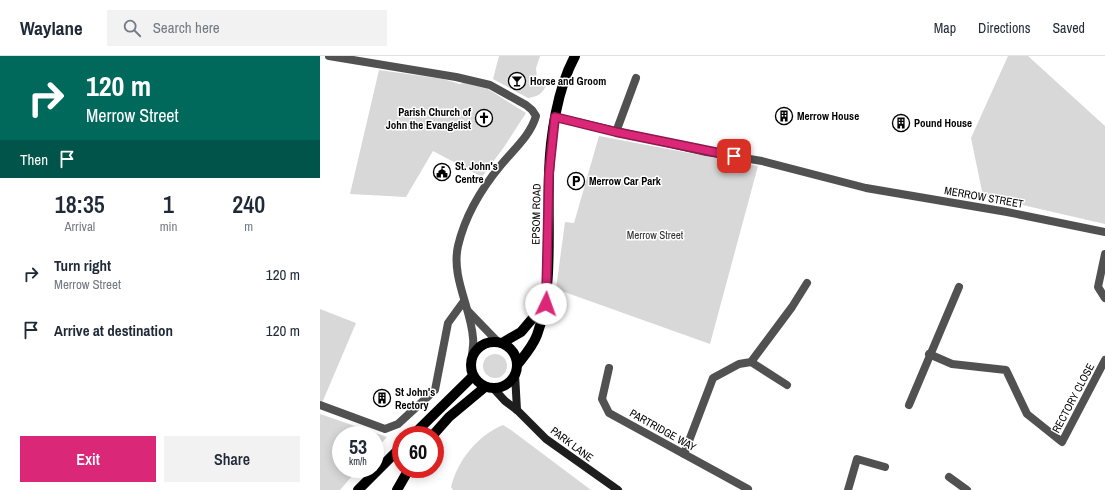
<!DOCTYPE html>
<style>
body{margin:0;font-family:"Archivo Narrow",sans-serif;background:#f2f2f3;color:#1f2937;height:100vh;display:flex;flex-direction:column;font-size:15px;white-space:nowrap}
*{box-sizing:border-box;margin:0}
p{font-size:13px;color:#747a83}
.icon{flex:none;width:22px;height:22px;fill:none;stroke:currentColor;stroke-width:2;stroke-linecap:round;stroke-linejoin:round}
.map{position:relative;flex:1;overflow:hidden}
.panel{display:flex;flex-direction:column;background:#fff;width:320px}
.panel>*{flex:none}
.top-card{background:#00695c;color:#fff;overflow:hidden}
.speed{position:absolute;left:12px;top:370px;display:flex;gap:8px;font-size:20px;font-weight:700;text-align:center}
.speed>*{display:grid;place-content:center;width:52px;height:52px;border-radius:50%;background:#fff;box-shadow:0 2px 10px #0003;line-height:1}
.speed small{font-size:10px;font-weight:400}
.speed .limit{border:6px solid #d22;background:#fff;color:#111}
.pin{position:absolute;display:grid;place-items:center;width:34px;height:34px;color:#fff;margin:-17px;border-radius:8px;box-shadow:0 2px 6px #0006}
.me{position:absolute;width:44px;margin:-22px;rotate:3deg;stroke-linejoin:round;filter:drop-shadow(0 0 3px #0008)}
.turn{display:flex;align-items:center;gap:14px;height:84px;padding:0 20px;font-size:18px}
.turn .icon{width:52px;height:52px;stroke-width:2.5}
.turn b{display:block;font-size:28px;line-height:34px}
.then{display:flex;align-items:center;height:38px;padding:0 20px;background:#0003;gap:8px;font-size:15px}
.eta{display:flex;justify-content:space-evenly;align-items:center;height:68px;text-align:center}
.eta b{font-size:24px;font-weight:600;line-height:28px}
.primary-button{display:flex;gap:8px;margin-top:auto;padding:8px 20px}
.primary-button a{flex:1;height:46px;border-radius:0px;background:#db2777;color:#fff;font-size:16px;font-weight:600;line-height:46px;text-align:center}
.primary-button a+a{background:#f2f2f3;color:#1f2937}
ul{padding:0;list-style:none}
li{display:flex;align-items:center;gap:12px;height:56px;padding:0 20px}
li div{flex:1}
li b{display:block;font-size:15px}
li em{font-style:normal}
header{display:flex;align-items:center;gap:24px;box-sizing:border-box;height:56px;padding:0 20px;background:#fff;border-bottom:1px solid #e0e1e3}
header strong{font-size:19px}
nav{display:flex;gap:22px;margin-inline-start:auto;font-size:14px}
.search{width:280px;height:36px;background:#f2f2f3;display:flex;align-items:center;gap:10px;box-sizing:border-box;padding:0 14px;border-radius:0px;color:#747a83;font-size:15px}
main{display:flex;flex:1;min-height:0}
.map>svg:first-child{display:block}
.green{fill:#d8d8d8}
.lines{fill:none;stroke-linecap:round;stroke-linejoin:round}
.minor{stroke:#515151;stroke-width:8}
.tertiary{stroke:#515151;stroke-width:8}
.secondary{stroke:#1e1e1e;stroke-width:8}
.primary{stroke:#000;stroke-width:10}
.route-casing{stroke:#8e194d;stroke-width:10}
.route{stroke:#db2777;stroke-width:7}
.labels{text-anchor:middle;stroke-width:3;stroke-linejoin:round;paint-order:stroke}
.poi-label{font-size:11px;font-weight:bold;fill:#000;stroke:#fff;text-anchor:start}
.street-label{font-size:11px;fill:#000;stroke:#fff}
.park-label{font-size:11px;fill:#2f2f2f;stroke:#fff}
</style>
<header>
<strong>Waylane</strong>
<div class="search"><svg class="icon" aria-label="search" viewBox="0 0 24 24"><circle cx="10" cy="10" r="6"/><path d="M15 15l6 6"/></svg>Search here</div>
<nav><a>Map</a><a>Directions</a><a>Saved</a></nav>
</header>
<main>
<section class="panel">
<div class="top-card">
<div class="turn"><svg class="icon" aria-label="right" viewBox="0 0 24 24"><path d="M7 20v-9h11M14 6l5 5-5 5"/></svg><div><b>120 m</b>Merrow Street</div></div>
<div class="then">Then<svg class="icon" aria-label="arrive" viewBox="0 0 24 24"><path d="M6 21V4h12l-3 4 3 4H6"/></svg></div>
</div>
<div class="eta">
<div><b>18:35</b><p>Arrival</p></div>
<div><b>1</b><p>min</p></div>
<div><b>240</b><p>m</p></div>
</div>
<ul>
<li><svg class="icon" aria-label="right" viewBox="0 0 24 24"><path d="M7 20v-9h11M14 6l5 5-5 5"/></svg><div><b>Turn right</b><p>Merrow Street</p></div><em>120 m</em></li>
<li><svg class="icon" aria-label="arrive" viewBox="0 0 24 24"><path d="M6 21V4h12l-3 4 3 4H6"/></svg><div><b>Arrive at destination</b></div><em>120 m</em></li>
</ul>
<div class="primary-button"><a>Exit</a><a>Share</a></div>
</section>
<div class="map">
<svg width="785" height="434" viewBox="0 0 785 434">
<rect width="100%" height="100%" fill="#fff"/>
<g class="green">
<path d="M 179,0 L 220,0 L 216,12 L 217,22 L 224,26 L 226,30 C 222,38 217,41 208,42 L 173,23 Z"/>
<path d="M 688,0 L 708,0 L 785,70 L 785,168 L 663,140 L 651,82 Z"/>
<path d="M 59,14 L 123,23 L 140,28 L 144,27 L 168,33 L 206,57 L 184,91 L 162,121 L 113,95 L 86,141 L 30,138 Z"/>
<path d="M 279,80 L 438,110 L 390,288 L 236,233 L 245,166 L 254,167 Z"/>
<path d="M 0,253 L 36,267 L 2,347 L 0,346 Z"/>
<circle cx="175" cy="310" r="12"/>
<path d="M 0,358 L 67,381 L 55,394 L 55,379 L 21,379 L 21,413 L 38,413 L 20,434 L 0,434 Z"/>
<path d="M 183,369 L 191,374 L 271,434 L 133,434 L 131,431 C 137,405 158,379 183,369 Z"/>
</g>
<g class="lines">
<g class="minor">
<path d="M 235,61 L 386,96 L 442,105 L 546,132 L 687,156 L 785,176"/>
<path d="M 296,76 L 316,22"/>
<path d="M 785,198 L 778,231 L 785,242"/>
<path d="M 609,298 L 632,308 L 686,314 L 707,358 L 742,386 L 785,304"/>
<path d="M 431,306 L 467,329"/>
<path d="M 289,312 L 282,343 L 289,357 L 428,433"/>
<path d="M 0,349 L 65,373 L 78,368 L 115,334 L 128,267 L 144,245"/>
<path d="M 589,349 L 639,231"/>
<path d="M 364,398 L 393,322 L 419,308 L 431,306 L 472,251 L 487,227"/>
<path d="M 629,421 L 647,434"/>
<path d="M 528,434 L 537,403 L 565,411"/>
</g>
<g class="tertiary">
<path d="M 9,0 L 136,21 L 170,29 L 206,49 L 212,54 L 216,60 C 210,80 194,93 181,109 C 161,133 145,160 138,190 C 131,221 151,252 153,282 C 154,288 152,295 152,301"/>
<path d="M 148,255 L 178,286"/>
</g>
<g class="secondary">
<path d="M 195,318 L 197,354"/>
<path d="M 174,333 L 185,345 L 197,354 L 226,383 L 298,434"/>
</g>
<g class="primary">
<circle cx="174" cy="309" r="23"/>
<path d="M 182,287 L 201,276 L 224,249"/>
<path d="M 197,309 C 205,299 213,290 217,279 C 234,234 227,167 229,118 C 230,81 237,33 255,0"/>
<path d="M 93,379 L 153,320"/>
<path d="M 113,379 L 129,361 L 165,331"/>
<path d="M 38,434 L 81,391"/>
<path d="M 77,434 L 89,413"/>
</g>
</g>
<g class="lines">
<g class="route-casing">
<path id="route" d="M 226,248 L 229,117 L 235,61 L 296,76 L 414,100"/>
</g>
<use href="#route" class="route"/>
</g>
<defs>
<g id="bar-ring" transform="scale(0.9)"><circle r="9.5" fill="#fff" stroke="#000" stroke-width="1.5"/><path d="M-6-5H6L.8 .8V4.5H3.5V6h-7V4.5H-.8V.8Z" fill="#000"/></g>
<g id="building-ring" transform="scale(0.9)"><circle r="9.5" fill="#fff" stroke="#000" stroke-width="1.5"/><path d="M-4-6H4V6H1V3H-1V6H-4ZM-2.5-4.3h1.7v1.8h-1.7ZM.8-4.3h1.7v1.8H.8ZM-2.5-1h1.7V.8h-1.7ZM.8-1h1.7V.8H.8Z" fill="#000"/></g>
<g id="church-ring" transform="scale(0.9)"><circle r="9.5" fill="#fff" stroke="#000" stroke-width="1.5"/><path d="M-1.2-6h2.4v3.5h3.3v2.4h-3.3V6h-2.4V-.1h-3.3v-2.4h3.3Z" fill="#000"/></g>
<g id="civic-ring" transform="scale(0.9)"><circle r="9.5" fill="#fff" stroke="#000" stroke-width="1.5"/><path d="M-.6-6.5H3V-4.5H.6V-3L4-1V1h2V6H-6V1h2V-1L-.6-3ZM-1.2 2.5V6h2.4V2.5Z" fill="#000"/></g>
<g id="parking-ring" transform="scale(0.9)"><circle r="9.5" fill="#fff" stroke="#000" stroke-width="1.5"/><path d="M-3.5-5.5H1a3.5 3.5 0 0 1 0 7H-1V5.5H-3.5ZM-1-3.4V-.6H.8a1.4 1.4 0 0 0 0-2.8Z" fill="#000"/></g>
</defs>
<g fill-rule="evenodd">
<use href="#bar-ring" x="197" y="25"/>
<use href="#building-ring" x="464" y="60"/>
<use href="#church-ring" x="164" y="62"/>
<use href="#building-ring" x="581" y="67"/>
<use href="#civic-ring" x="122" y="116"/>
<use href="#parking-ring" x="256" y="125"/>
<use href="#building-ring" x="62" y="342"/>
</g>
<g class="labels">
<g class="poi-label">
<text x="210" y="29">Horse and Groom</text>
<text x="151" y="60" text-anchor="end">Parish Church of<tspan x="151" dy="13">John the Evangelist</tspan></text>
<text x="477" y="64">Merrow House</text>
<text x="594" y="71">Pound House</text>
<text x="135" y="114">St. John's<tspan x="135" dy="13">Centre</tspan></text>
<text x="269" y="129">Merrow Car Park</text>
<text x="75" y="340">St John's<tspan x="75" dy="13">Rectory</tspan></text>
</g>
<g class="street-label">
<text transform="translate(664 141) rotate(10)" y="4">MERROW STREET</text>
<text transform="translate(216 158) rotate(-89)" y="4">EPSOM ROAD</text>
<text transform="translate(753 342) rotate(-62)" y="4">RECTORY CLOSE</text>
<text transform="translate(343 374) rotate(29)" y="4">PARTRIDGE WAY</text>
<text transform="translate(252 388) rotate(37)" y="4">PARK LANE</text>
</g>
<g class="park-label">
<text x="335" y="183">Merrow Street</text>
</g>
</g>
</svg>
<div class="speed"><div>53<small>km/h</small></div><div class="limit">60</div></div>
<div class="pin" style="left:414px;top:100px;background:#d93025"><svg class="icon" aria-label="arrive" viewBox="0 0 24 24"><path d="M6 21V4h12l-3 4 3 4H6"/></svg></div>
<svg class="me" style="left:226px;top:248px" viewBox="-20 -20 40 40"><circle r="19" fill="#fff"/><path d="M0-13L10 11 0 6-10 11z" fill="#db2777"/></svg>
</div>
</main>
